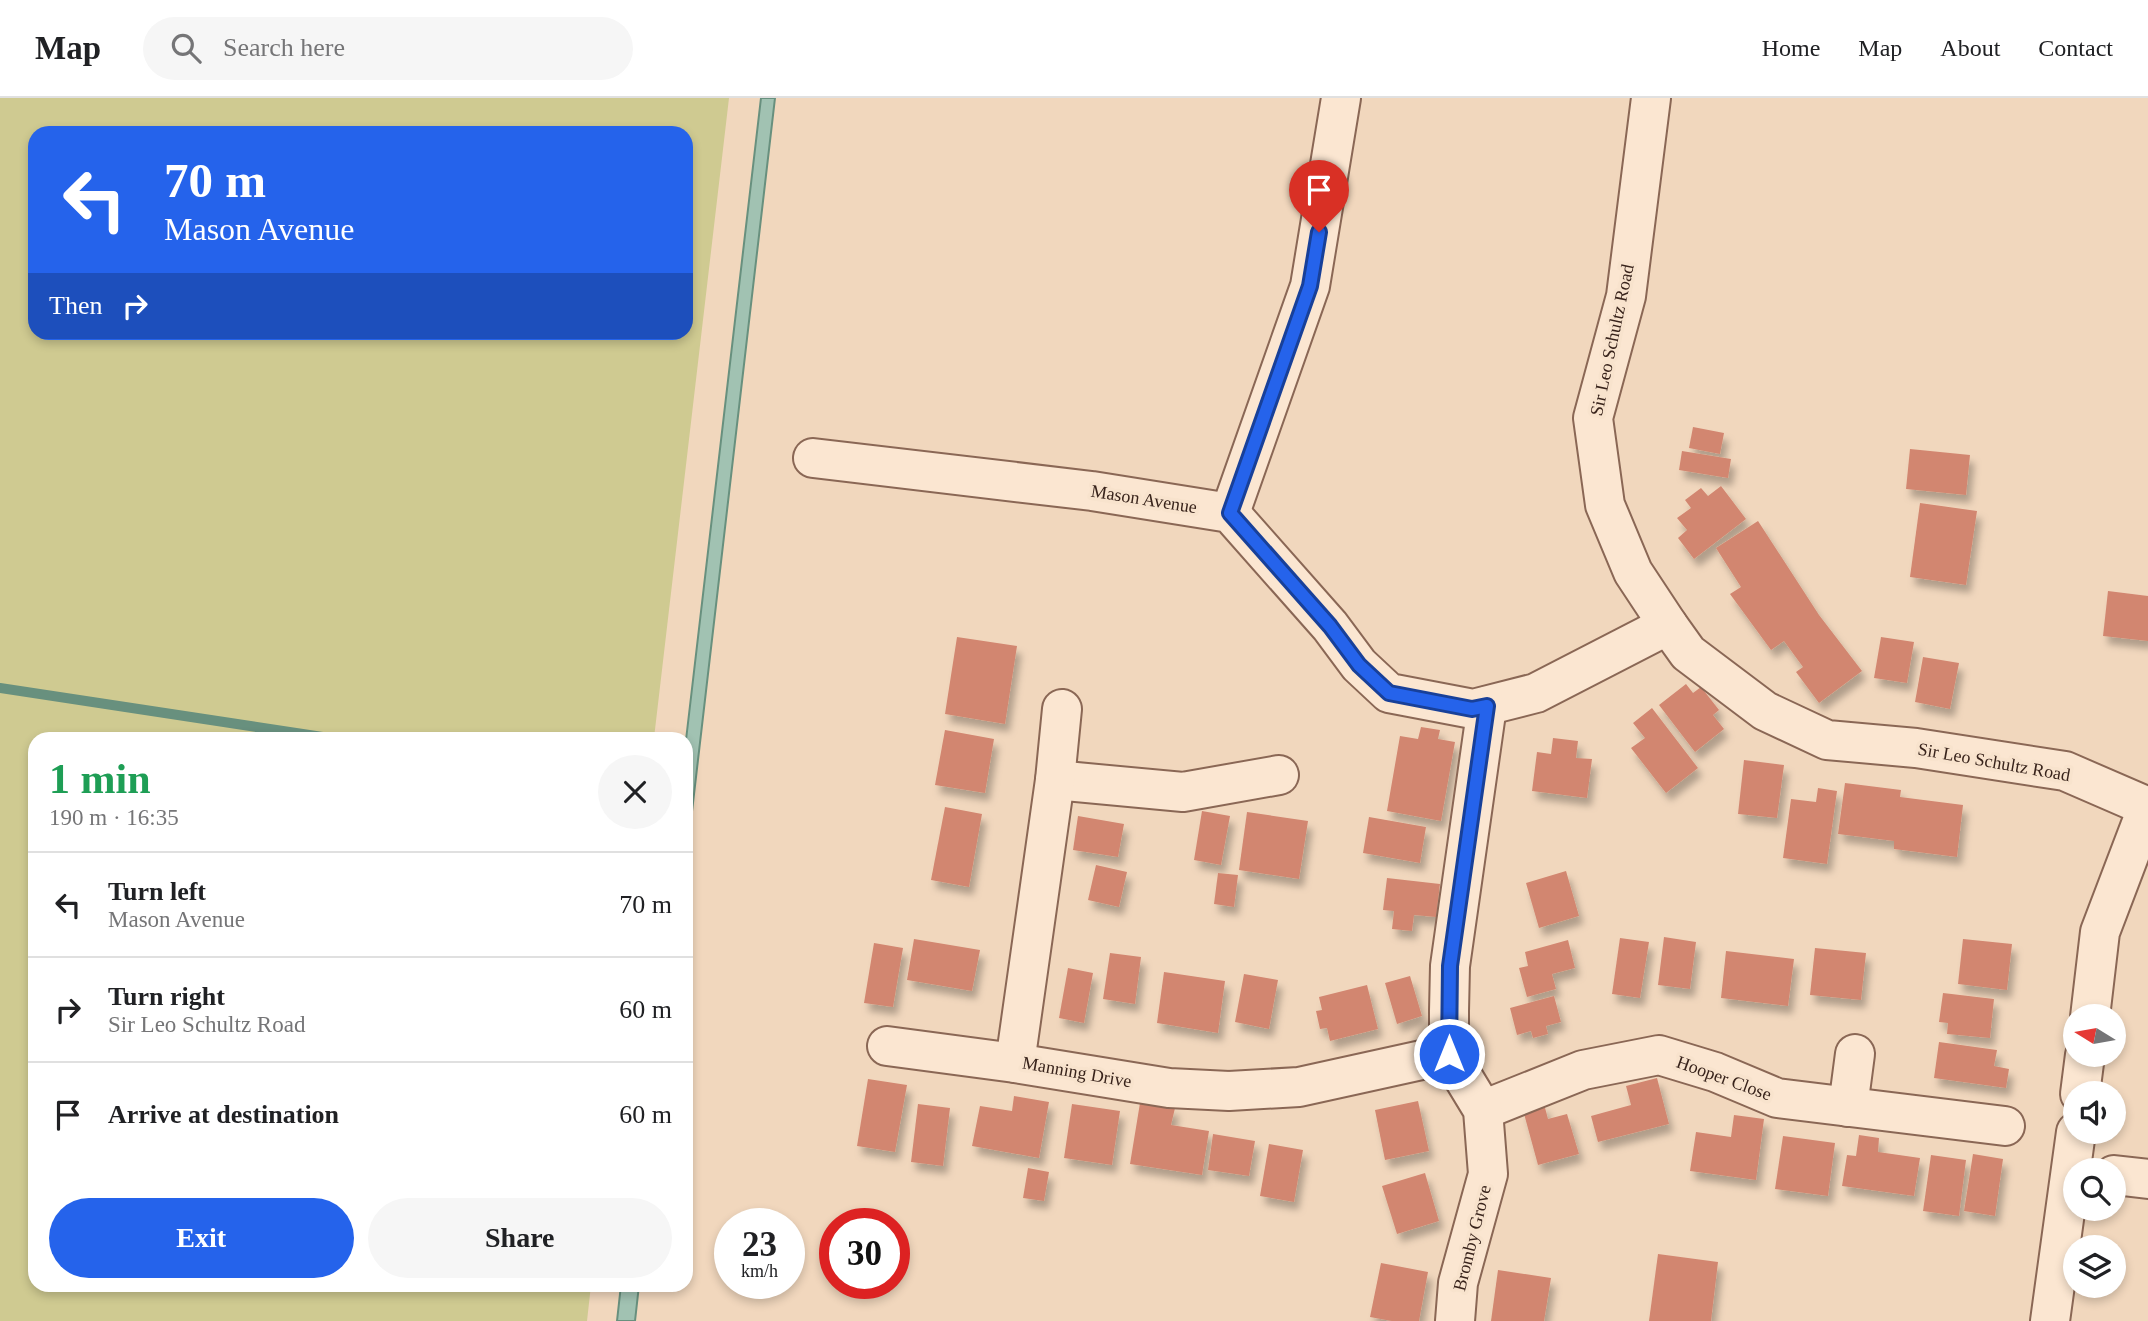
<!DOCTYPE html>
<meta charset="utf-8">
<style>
body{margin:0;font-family:"Times New Roman",serif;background:#f6f6f6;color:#202124;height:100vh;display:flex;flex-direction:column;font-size:26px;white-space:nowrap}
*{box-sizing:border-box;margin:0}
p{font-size:23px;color:#757577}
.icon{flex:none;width:38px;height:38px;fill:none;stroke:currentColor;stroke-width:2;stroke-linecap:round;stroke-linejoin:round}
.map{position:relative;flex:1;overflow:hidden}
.details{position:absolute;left:28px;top:634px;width:665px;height:560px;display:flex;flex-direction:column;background:#fff;border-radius:21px;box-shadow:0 4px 10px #0003}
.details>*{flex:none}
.top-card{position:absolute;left:28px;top:28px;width:665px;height:214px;border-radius:21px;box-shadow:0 4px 10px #0003;background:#2563eb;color:#fff;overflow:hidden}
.needle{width:46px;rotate:281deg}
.buttons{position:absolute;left:2063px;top:906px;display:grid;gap:14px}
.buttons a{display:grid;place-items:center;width:63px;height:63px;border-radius:50%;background:#fff;box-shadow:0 4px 10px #0003;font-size:35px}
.speed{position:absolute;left:714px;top:1110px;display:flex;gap:14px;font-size:35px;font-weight:700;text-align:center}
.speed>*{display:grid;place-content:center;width:91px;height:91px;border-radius:50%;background:#fff;box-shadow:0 4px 10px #0003;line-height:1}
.speed small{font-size:18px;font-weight:400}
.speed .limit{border:10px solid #d22;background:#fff;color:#111}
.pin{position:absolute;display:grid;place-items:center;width:60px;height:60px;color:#fff;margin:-72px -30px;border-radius:50% 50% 50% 0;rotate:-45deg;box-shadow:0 0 7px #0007}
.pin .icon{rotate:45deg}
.me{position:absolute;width:77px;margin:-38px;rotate:0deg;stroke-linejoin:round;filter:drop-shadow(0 0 5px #0008)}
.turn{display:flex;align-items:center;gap:24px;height:147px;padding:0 21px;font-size:32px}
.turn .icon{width:91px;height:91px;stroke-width:2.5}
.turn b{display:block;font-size:49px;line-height:60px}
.then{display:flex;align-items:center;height:66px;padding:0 21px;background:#0003;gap:14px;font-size:26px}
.round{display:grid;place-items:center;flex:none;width:74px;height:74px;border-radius:37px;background:#f6f6f6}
.summary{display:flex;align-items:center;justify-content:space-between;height:119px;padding:0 21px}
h1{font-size:42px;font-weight:800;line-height:52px;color:#1e9e55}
.primary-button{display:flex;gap:14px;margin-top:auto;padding:14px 21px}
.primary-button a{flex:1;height:80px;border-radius:42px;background:#2563eb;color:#fff;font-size:28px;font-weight:800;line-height:80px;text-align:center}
.primary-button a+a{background:#f6f6f6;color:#202124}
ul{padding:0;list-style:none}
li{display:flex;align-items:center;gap:21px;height:105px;padding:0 21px;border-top:2px solid #e0e0e0}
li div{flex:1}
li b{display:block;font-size:26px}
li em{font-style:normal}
header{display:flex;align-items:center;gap:42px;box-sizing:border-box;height:98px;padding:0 35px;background:#fff;border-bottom:2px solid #e0e0e0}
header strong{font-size:33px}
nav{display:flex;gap:38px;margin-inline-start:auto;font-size:24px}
.search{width:490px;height:63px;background:#f6f6f6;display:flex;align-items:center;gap:18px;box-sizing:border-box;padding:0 24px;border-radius:38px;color:#757577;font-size:26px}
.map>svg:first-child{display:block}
.green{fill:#cfca91;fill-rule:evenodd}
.water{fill:#a1c2b2;stroke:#68907e;stroke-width:2}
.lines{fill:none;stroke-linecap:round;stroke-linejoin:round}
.stream{stroke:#68907e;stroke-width:10}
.building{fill:#d28670;filter:url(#shadow)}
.minor-casing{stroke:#8a6755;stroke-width:42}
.minor{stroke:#fbe6d1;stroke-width:38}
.route-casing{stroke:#184099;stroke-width:18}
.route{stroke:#2563eb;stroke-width:12}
.labels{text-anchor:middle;stroke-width:7;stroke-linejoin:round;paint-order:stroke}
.street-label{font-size:18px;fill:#38231b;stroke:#f8e3cd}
</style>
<header>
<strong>Map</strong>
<div class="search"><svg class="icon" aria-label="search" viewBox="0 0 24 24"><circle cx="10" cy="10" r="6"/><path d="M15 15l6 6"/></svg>Search here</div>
<nav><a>Home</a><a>Map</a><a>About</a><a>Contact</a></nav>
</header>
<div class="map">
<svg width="2148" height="1223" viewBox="0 0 2148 1223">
<defs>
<filter id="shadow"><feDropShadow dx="4.5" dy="8" stdDeviation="3.5" flood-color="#0004"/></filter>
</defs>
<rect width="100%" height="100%" fill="#f1d7bd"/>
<path class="green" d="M 0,0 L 729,0 L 654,640 L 35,640 L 35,1186 L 591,1187 L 587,1223 L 0,1223 ZM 35,35 L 686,35 L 686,234 L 35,234 Z"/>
<g class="water">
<path d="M 761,0 L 775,0 L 686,765 L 686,642 Z"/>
<path d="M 621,1187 L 639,1187 L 635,1223 L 617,1223 Z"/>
</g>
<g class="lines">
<path class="stream" d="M 0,590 L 329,640"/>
</g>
<g class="building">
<path d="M 1693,329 L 1724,335 L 1720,356 L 1689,350 Z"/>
<path d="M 1910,351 L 1970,357 L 1966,397 L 1906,391 Z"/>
<path d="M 1682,353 L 1731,361 L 1728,380 L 1679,372 Z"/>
<path d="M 1721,388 L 1746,421 L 1694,461 L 1678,440 L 1687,432 L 1677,420 L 1691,410 L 1685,402 L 1701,390 L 1708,398 Z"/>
<path d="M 1920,405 L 1977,413 L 1966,487 L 1910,479 Z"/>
<path d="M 1758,423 L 1819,517 L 1862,573 L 1819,605 L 1796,574 L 1803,569 L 1784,543 L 1771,552 L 1730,496 L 1741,489 L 1716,450 Z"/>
<path d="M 2108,493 L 2148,498 L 2148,543 L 2103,538 Z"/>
<path d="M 957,539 L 1017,548 L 1005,626 L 945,616 Z"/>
<path d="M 1881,539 L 1914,544 L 1907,585 L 1874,580 Z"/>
<path d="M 1923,559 L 1959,565 L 1950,611 L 1915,604 Z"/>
<path d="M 1686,586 L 1693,595 L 1701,589 L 1719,612 L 1713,617 L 1724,631 L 1695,654 L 1659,607 Z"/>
<path d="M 1652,610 L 1698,670 L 1666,695 L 1631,650 L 1645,640 L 1633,625 Z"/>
<path d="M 1421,629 L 1440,632 L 1438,641 L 1455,644 L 1441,723 L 1387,713 L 1400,638 L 1418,641 Z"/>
<path d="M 945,632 L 994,641 L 985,695 L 935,687 Z"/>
<path d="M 1553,640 L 1578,643 L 1576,660 L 1592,661 L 1587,700 L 1532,693 L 1537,654 L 1551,656 Z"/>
<path d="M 1744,662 L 1784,667 L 1777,720 L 1738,716 Z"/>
<path d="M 1845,685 L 1901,692 L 1900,699 L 1963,707 L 1957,759 L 1894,751 L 1894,743 L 1838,736 Z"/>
<path d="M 1818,690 L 1837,693 L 1827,766 L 1783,760 L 1791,701 L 1816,704 Z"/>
<path d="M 945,709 L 982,716 L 969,789 L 931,782 Z"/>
<path d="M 1202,713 L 1230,718 L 1221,767 L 1194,762 Z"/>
<path d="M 1247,714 L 1308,723 L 1299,781 L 1239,772 Z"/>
<path d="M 1078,718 L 1124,726 L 1118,759 L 1073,752 Z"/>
<path d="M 1369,719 L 1426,729 L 1420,765 L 1363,755 Z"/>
<path d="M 1096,767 L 1127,774 L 1119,809 L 1088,802 Z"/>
<path d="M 1566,773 L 1579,818 L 1539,830 L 1526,785 Z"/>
<path d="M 1218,775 L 1238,777 L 1234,809 L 1214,806 Z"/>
<path d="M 1387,780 L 1440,786 L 1436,819 L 1414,817 L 1412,833 L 1392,831 L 1394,813 L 1383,812 Z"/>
<path d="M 1664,839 L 1696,844 L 1690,891 L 1658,887 Z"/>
<path d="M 1620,840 L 1649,844 L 1640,900 L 1612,896 Z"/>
<path d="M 914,841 L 980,852 L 972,893 L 907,882 Z"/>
<path d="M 1963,841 L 2012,846 L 2007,892 L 1958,886 Z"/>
<path d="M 1568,842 L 1575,870 L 1552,876 L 1556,891 L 1527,899 L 1519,870 L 1528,868 L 1525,854 Z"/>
<path d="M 874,845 L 903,850 L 893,909 L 864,905 Z"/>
<path d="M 1815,850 L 1866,855 L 1861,902 L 1810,897 Z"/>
<path d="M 1726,853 L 1794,861 L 1788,908 L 1721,900 Z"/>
<path d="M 1110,855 L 1141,859 L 1135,906 L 1103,901 Z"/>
<path d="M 1068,870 L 1093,875 L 1084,925 L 1059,920 Z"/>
<path d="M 1164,874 L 1225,883 L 1218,935 L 1157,925 Z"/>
<path d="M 1244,876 L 1278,882 L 1269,931 L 1235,924 Z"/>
<path d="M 1410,878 L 1422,918 L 1397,926 L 1385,885 Z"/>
<path d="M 1367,887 L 1378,931 L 1330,943 L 1327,930 L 1320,931 L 1316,913 L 1322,912 L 1319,899 Z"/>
<path d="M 1943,895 L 1994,901 L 1990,940 L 1947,936 L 1948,925 L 1939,924 Z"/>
<path d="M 1554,898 L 1561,924 L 1546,928 L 1548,936 L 1533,940 L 1531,933 L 1517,937 L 1510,910 Z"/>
<path d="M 1939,944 L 1997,952 L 1994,968 L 2009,971 L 2006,990 L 1934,980 Z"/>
<path d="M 1657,980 L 1669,1026 L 1598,1044 L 1591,1018 L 1631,1007 L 1626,988 Z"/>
<path d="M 868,981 L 907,987 L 895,1054 L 857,1048 Z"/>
<path d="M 1014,998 L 1049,1004 L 1039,1060 L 972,1048 L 980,1008 L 1012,1013 Z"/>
<path d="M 1418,1003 L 1429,1053 L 1385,1062 L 1375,1012 Z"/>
<path d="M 1140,1005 L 1175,1010 L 1171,1027 L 1209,1033 L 1202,1077 L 1130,1066 Z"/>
<path d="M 918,1006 L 950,1010 L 943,1068 L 911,1064 Z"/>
<path d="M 1072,1006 L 1120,1013 L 1112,1067 L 1064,1060 Z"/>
<path d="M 1544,1006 L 1548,1021 L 1567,1016 L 1579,1056 L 1538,1067 L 1523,1012 Z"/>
<path d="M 1734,1017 L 1764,1021 L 1756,1082 L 1690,1073 L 1696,1034 L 1731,1039 Z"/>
<path d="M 1213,1036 L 1255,1043 L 1249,1078 L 1208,1072 Z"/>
<path d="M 1859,1037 L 1879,1040 L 1878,1054 L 1920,1060 L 1914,1098 L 1842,1088 L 1847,1057 L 1856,1058 Z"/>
<path d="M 1783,1038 L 1835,1045 L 1828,1098 L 1775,1091 Z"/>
<path d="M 1269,1046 L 1303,1052 L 1294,1104 L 1260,1098 Z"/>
<path d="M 1973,1056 L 2003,1061 L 1995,1118 L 1964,1113 Z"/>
<path d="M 1931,1057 L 1966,1062 L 1959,1118 L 1923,1113 Z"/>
<path d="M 1028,1070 L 1049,1074 L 1044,1103 L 1023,1100 Z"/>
<path d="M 1425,1075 L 1439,1123 L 1397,1136 L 1382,1088 Z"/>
<path d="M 1658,1156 L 1718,1164 L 1711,1223 L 1649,1223 Z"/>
<path d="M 1381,1165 L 1428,1174 L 1419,1223 L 1392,1223 L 1370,1219 Z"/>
<path d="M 1498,1172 L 1551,1180 L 1544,1223 L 1491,1223 Z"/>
</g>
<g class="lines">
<g class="minor-casing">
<g id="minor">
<path d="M 1651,0 L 1626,198 L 1593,320 L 1605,407 L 1633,474 L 1668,527 L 1688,555 L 1765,613 L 1827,642 L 1916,650 L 2065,673 L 2148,709"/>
<path d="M 813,360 L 1092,393 L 1230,415 L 1330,528 L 1359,567 L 1389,595 L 1473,611 L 1536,595 L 1668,527"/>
<path d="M 1230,415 L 1310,188 L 1341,0"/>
<path d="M 1055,682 L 1183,694 L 1279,677"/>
<path d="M 2090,919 L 2100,834 L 2148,708"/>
<path d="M 887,948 L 1015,965 L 1169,990 L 1229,993 L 1299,989 L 1449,956"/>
<path d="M 1015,965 L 1055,682 L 1062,611"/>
<path d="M 2080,996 L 2085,957"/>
<path d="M 1848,1009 L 1855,956"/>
<path d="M 1483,1012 L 1583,972 L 1659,957 L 1715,974 L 1777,1000 L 2005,1028"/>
<path d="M 2114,1077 L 2148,1081"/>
<path d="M 1455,1223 L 1458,1185 L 1488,1076 L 1483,1012 L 1449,956 L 1449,913 L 1450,868 L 1487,608"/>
<path d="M 2050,1223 L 2076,1034"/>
</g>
</g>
<use href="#minor" class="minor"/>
</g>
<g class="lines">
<g class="route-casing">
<path id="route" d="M 1319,134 L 1310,188 L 1230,415 L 1330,528 L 1359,567 L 1389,595 L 1472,611 L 1487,608 L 1450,868 L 1449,956"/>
</g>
<use href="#route" class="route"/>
</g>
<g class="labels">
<g class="street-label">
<text transform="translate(1612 242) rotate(-78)" y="6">Sir Leo Schultz Road</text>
<text transform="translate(1144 401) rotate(9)" y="6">Mason Avenue</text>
<text transform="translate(1994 664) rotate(10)" y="6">Sir Leo Schultz Road</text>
<text transform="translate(1077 974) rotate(10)" y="6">Manning Drive</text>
<text transform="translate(1724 980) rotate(20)" y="6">Hooper Close</text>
<text transform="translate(1472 1140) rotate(-76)" y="6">Bromby Grove</text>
</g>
</g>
</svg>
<div class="buttons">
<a><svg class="needle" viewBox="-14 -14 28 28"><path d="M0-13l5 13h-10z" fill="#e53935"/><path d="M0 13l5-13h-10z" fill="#757577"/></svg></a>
<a><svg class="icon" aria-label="sound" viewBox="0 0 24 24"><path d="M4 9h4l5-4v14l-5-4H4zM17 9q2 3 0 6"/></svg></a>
<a><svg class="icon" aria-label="search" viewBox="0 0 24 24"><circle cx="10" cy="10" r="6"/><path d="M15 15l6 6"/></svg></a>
<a><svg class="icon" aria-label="layers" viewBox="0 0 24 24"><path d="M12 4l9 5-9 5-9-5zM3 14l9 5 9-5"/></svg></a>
</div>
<div class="speed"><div>23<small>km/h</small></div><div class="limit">30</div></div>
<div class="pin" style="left:1319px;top:134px;background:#d93025"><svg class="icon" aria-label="arrive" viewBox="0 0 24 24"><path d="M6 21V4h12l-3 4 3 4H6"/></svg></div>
<svg class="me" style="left:1449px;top:956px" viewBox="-20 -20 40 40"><circle r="17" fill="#2563eb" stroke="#fff" stroke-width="3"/><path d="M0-11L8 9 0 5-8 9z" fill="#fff"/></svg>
<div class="top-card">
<div class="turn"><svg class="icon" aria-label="left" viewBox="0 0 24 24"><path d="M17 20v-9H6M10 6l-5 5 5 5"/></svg><div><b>70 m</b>Mason Avenue</div></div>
<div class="then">Then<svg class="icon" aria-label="right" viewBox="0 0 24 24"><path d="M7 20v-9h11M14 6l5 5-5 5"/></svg></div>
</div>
<section class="details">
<div class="summary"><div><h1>1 min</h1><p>190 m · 16:35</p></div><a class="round"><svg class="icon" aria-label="close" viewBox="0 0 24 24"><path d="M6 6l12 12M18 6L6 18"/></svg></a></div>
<ul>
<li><svg class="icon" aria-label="left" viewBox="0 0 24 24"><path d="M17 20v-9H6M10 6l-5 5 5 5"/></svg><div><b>Turn left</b><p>Mason Avenue</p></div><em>70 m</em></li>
<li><svg class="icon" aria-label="right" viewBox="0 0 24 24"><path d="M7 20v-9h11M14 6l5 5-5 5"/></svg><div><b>Turn right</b><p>Sir Leo Schultz Road</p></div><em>60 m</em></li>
<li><svg class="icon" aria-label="arrive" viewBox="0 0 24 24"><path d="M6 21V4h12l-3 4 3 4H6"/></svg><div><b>Arrive at destination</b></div><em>60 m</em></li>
</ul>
<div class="primary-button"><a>Exit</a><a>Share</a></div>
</section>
</div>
